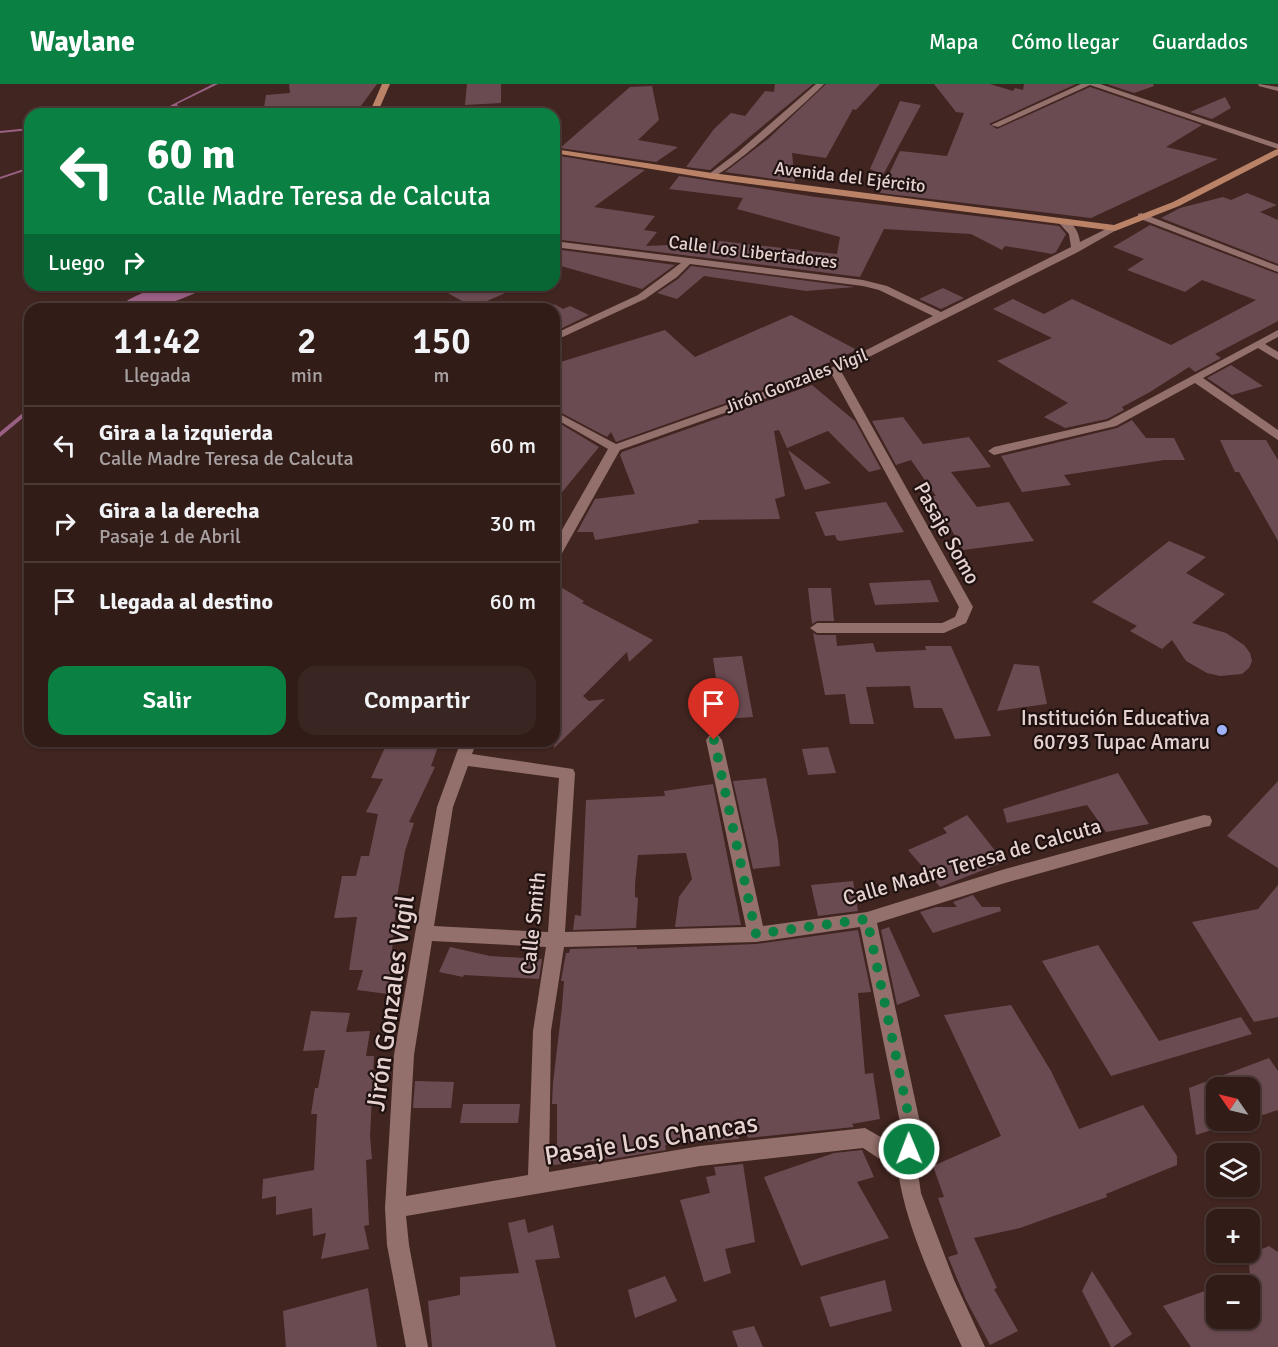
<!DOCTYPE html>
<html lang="es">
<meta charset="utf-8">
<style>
body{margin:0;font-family:Signika,sans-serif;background:#392521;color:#f1f3f6;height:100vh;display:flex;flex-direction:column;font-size:22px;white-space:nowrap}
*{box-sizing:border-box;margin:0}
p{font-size:20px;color:#a8a1a2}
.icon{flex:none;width:33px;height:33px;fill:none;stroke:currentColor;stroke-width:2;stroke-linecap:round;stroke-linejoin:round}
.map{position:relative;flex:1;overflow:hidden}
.sheet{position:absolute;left:24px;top:219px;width:536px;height:444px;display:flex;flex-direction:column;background:#311c18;border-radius:18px;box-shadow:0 2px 4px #0004,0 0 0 2px #4c3a37}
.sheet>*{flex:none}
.guide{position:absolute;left:24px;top:24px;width:536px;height:183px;border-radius:18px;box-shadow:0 2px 4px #0004,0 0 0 2px #4c3a37;background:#0b8043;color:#fff;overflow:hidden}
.needle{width:39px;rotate:304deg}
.controls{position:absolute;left:1206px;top:993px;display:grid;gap:12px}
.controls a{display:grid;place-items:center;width:54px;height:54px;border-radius:12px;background:#311c18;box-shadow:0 2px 4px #0004,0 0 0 2px #4c3a37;font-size:30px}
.pin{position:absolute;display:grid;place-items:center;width:51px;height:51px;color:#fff;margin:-62px -26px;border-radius:50% 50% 50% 0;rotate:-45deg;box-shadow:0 0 6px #0007}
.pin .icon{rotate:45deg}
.me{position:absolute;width:66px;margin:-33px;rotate:359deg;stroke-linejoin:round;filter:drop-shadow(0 0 4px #0008)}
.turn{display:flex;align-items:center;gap:21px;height:126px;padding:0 24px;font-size:27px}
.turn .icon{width:78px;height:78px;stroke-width:2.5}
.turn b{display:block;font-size:42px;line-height:51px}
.then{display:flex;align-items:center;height:57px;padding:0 24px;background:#0003;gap:12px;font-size:22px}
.eta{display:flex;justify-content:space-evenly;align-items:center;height:102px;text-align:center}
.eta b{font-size:36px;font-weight:600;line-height:42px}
.action{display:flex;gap:12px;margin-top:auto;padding:12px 24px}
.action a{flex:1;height:69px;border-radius:18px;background:#0b8043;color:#fff;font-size:24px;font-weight:600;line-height:69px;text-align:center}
.action a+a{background:#392521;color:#f1f3f6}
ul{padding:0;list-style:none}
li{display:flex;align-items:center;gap:18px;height:78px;padding:0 24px;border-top:2px solid #4c3a37}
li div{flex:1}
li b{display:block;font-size:22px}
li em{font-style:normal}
header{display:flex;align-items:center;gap:36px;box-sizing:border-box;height:84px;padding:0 30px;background:#0b8043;color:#fff}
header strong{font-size:28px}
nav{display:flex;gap:33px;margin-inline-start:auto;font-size:21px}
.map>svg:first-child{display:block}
.water{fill:#996084}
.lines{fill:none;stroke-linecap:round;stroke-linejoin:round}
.stream{fill:#996084;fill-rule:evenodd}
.building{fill:#6b4b52}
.minor{fill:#93706b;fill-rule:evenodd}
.major{fill:#ba8368;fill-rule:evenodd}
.route{stroke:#0b8043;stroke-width:10;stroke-dasharray:0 18}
.poi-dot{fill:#9fb3fd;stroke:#1f1210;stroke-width:2}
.labels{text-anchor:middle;stroke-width:4.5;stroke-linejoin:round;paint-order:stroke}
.far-street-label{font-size:18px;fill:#e6d2cf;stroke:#1f1210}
.street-label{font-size:21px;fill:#e6d2cf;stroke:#1f1210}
.poi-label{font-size:21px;fill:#e6d2cf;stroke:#1f1210;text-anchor:end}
.near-street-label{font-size:26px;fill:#e6d2cf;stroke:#1f1210}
</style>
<header>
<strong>Waylane</strong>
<nav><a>Mapa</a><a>Cómo llegar</a><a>Guardados</a></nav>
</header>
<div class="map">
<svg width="1278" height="1263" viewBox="0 0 1278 1263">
<rect width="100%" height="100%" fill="#412520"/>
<path class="water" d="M 158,201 L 211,201 C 177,219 157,225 118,225 C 130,211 143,211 158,201 Z"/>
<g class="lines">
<g class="stream">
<path d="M 213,0 L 218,0 L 177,20 L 181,30 L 177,30 L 174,22 L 159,30 L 154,30 Z"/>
<path d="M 30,44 L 30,46 L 0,49 L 0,47 Z"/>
<path d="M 30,83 L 30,85 L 0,95 L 0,93 Z"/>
<path d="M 30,323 L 30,328 L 0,353 L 0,348 Z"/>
</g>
</g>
<g class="building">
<path d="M 289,0 L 377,0 L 355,30 L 263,30 L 266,11 L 290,9 Z"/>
<path d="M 467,0 L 501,0 L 501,19 L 465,21 Z"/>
<path d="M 775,0 L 813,0 L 710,86 L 686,83 L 714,45 L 731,29 L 745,32 L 765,7 L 774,8 Z"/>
<path d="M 826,0 L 880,0 L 856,26 L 853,25 L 826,74 L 792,69 L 795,98 L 725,88 L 768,55 Z"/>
<path d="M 934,0 L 990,0 L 1013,7 L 1015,4 L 1023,6 L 1024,0 L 1076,0 L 989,40 L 997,45 L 1090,3 L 1202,41 L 1166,63 L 1218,75 L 1091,134 L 880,109 L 900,67 L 947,72 L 964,29 L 956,28 Z"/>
<path d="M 1107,0 L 1153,0 L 1154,2 L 1134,9 Z"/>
<path d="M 652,2 L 659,36 L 638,56 L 678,63 L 656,78 L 560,64 L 630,3 Z"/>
<path d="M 1225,13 L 1231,24 L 1212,35 L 1190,28 Z"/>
<path d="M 900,17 L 921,21 L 883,91 L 870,85 Z"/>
<path d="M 554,71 L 645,86 L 594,123 L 655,132 L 644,146 L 657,148 L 646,162 L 718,159 L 720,157 L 837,170 L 840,153 L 737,125 L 743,114 L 669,105 L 679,92 L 816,113 L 1059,142 L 1066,150 L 1056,168 L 1052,170 L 1005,162 L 1002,166 L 971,150 L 884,145 L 860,193 L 554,155 Z"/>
<path d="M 1247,109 L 1277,121 L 1260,128 L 1278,136 L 1278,180 L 1161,134 L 1180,124 L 1223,113 L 1231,116 Z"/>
<path d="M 1150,141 L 1278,190 L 1278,237 L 1215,270 L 1221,274 L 1195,288 L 1189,283 L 1150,308 L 1122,323 L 1124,326 L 1107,335 L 1065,344 L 1044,333 L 1068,319 L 997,277 L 1052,254 L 993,225 L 1013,215 L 1044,230 L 1072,215 L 1171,261 L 1256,216 L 1202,196 L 1185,208 L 1127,186 L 1144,175 L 1113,163 Z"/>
<path d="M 554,165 L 675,181 L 642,205 L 554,180 Z"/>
<path d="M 691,182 L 855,203 L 806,207 L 704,192 L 677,215 L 657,209 L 678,195 Z"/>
<path d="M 433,201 L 524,201 L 473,223 Z"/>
<path d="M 943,204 L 964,214 L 941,225 L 919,215 Z"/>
<path d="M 554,220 L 563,225 L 570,222 L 589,231 L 554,248 Z"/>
<path d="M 791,231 L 857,266 L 800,291 L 802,292 L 616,358 L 611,348 L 607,353 L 554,325 L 554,280 L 665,246 L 695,273 Z"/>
<path d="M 1231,281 L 1263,302 L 1232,311 L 1207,294 Z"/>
<path d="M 812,301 L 855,337 L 881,385 L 869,388 L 828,347 L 787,364 L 779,346 L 774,347 L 785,412 L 775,415 L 780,435 L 698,436 L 699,439 L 595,456 L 593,448 L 577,448 L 595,415 L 635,410 L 620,371 L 622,368 Z"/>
<path d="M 903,333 L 923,360 L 969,353 L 991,383 L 951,388 L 977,423 L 1009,418 L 1034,457 L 963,466 L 932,412 L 936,412 L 911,376 L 896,381 L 872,337 Z"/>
<path d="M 554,336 L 599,363 L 554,418 Z"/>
<path d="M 1132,336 L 1146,354 L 1174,354 L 1185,376 L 1164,376 L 1064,391 L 1071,401 L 1022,408 L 1001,372 L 1117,344 Z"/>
<path d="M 1220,356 L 1266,356 L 1278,376 L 1278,457 L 1239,388 L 1235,388 Z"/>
<path d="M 788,366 L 831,399 L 805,406 Z"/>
<path d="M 886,418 L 904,448 L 840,457 L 837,456 L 835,451 L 825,452 L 815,428 Z"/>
<path d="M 1169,457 L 1206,473 L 1186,489 L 1225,510 L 1192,539 L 1226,549 L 1244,561 L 1250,569 L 1252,577 L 1249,584 L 1242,590 L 1220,592 L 1207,589 L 1186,577 L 1172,556 L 1162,565 L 1130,547 L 1137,542 L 1092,518 Z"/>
<path d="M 930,496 L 939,518 L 875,521 L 869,499 Z"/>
<path d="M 554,499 L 584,517 L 582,519 L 653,556 L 629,578 L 627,568 L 583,612 L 589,617 L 605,615 L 554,664 Z"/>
<path d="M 808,504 L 831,504 L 834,537 L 817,537 L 812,540 Z"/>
<path d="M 813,549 L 817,551 L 836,551 L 837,562 L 873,559 L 876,568 L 926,566 L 925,562 L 951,562 L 991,652 L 955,655 L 942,624 L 914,624 L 910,602 L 866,603 L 874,640 L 850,640 L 845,610 L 825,611 Z"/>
<path d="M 742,572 L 753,633 L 722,635 L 713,574 Z"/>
<path d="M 1014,580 L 1039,582 L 1047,620 L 997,627 Z"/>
<path d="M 388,657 L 440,657 L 431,682 L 435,683 L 409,738 L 414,739 L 405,767 L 397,813 L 388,910 L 357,906 L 363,886 L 349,886 L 357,833 L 334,834 L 342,792 L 356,792 L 361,772 L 369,772 L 378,730 L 366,728 L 383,695 L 371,694 Z"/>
<path d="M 828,663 L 836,689 L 808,691 L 802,665 Z"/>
<path d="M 1118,689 L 1149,740 L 1106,748 L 1087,721 L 1007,739 L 1003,725 Z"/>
<path d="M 766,694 L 778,757 L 780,782 L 753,785 L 733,697 Z"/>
<path d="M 1278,697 L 1278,784 L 1227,752 Z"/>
<path d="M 713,700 L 741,841 L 675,843 L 679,813 L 692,795 L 686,769 L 638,771 L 635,800 L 635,813 L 638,814 L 636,844 L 573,846 L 575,831 L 581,832 L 586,716 L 665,712 L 664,707 Z"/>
<path d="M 967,731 L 1004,778 L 940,803 L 908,766 L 947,749 L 943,744 Z"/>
<path d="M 853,797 L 858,827 L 818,832 L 811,801 Z"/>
<path d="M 1278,801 L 1278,933 L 1254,938 L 1192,838 L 1258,825 Z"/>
<path d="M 973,811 L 982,823 L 1000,823 L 1001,827 L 933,849 L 920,828 L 936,823 L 957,823 L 953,818 Z"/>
<path d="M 889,843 L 920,912 L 897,921 L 881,846 Z"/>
<path d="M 858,846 L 871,908 L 858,909 L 865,990 L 873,989 L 880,1035 L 852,1040 L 854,1043 L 748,1054 L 744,1045 L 738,1047 L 739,1055 L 665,1061 L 666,1066 L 611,1075 L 553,1081 L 552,1061 L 557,1060 L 557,1020 L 552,1020 L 553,999 L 562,923 L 564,897 L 561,897 L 566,869 L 569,869 L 570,865 L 637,863 L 637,865 L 756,860 Z"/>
<path d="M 1098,861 L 1159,957 L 1241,933 L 1252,950 L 1111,992 L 1042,877 Z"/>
<path d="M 450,863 L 490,872 L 542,875 L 539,895 L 464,891 L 463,893 L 439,888 Z"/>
<path d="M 1011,921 L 1051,987 L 1079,1045 L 1143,1021 L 1177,1072 L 1177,1081 L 1106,1110 L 1107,1113 L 1020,1144 L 974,1154 L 997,1204 L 994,1205 L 1018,1247 L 990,1261 L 966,1216 L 948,1173 L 958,1170 L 938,1114 L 944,1113 L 933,1082 L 1001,1052 L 944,931 Z"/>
<path d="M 311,927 L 350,929 L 346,948 L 370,947 L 366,972 L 374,972 L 370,1052 L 372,1075 L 366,1076 L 369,1141 L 364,1142 L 369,1165 L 321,1175 L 326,1149 L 313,1152 L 312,1124 L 276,1131 L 276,1112 L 262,1115 L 263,1095 L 314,1086 L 317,1030 L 311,1030 L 315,1004 L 318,1004 L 325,966 L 303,967 Z"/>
<path d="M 1269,974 L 1278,987 L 1278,1026 L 1250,1035 L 1250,1004 L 1216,1004 L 1216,1036 L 1243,1036 L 1196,1051 L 1189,1004 Z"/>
<path d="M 415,997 L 454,998 L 451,1024 L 413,1024 Z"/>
<path d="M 463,1020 L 520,1020 L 518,1039 L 460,1039 Z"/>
<path d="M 862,1066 L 874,1093 L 857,1098 L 889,1154 L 801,1182 L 764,1093 L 834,1069 Z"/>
<path d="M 743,1080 L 755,1158 L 725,1165 L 731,1189 L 704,1198 L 680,1116 L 710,1109 L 706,1093 L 716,1091 L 714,1083 Z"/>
<path d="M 525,1135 L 528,1149 L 553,1141 L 560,1174 L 535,1176 L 532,1163 L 556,1263 L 432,1263 L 428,1217 L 460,1211 L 460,1193 L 519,1189 L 508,1139 Z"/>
<path d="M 1269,1162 L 1278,1168 L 1278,1263 L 1191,1263 L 1163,1222 L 1216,1203 L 1216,1234 L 1250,1234 L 1250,1202 L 1221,1202 L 1250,1191 L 1248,1171 Z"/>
<path d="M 1092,1187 L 1132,1250 L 1113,1263 L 1111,1263 L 1082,1207 Z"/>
<path d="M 665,1192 L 677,1217 L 635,1234 L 628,1206 Z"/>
<path d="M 885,1196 L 892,1227 L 830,1243 L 820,1213 Z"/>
<path d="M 368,1204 L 377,1263 L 286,1263 L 283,1227 Z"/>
<path d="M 754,1242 L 763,1263 L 738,1263 L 732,1247 Z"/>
</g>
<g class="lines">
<g class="minor">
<path d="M 816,0 L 824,0 C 810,15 722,95 709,94 L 709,90 L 738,68 Z"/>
<path d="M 1081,0 L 1100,0 L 1278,60 L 1278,65 L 1090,1 L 998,43 L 991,41 Z"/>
<path d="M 1258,0 L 1278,3 L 1278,7 L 1259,2 Z"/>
<path d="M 1141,129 L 1278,182 L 1278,188 L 1138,134 L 1138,130 Z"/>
<path d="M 1059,135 C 1071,134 1079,147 1080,158 L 1112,142 L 1120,144 L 1078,168 L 841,287 L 973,523 L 966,539 L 944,549 L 817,549 L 810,544 L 817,539 L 942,539 L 955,533 L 959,523 L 832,291 L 620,366 L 561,471 L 554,475 L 554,460 L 608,365 L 554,334 L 554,327 L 616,360 L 831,284 L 933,232 L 879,206 L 863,202 L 690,180 L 677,193 L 645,215 L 554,257 L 554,250 L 638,211 L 681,179 L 554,163 L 554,157 L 863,196 L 887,202 L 941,228 L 1071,163 L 1069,150 L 1059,139 Z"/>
<path d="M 1278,246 L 1278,253 L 1265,260 L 1278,268 L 1278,276 L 1258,264 L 1203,294 L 1278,346 L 1278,356 L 1195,299 L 1116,342 L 994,371 L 988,367 L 994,363 L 1108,337 Z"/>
<path d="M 714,650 L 719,652 L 722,656 L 763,842 L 867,828 L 1005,785 L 1204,731 L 1210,732 L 1212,737 L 1210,742 L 1204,743 L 1005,799 L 877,839 L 922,1048 L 917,1082 L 921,1109 L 954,1196 L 985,1263 L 962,1263 C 938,1210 906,1145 898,1087 L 863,1064 L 700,1082 L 406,1132 L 409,1161 L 428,1263 L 406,1263 L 387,1161 L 385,1124 L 394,971 L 437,723 L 461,657 L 477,657 L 472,670 L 573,685 L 575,689 L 565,848 L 746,843 L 706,656 L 709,652 ZM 468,682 L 559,694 L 548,848 L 434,842 L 453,723 ZM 860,843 L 902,1048 L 900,1064 L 865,1044 L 700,1062 L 549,1088 L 551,947 L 564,863 L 756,858 ZM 432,857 L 546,863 L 533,947 L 528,1091 L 406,1112 L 414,971 Z"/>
</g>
<g class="major">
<path d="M 382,0 L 390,0 L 377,30 L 369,30 Z"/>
<path d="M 554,65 L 712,89 L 1114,141 L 1173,118 L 1275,66 L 1278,65 L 1278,71 L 1179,122 L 1115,147 L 712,95 L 554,69 Z"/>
</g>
</g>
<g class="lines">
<path class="route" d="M 714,656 L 756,850 L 867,835 L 912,1048 L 909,1065"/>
</g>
<circle class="poi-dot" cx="1222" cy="646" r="6"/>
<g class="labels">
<g class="far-street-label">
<text transform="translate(850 93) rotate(7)" y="6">Avenida del Ejército</text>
<text transform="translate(753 168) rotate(7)" y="6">Calle Los Libertadores</text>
<text transform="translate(796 297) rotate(-21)" y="6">Jirón Gonzales Vigil</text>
</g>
<g class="street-label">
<text transform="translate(947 449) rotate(61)" y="7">Pasaje Somo</text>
<text transform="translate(972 778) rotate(-16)" y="7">Calle Madre Teresa de Calcuta</text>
<text transform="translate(533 839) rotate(-84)" y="7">Calle Smith</text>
</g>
<g class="poi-label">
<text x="1210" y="641">Institución Educativa<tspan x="1210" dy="24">60793 Tupac Amaru</tspan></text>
</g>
<g class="near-street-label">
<text transform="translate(390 919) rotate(-82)" y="9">Jirón Gonzales Vigil</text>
<text transform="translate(651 1055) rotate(-9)" y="9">Pasaje Los Chancas</text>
</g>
</g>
</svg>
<div class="controls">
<a><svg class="needle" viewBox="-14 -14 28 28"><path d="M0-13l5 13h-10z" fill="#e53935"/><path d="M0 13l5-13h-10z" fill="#a8a1a2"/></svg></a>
<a><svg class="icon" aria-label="layers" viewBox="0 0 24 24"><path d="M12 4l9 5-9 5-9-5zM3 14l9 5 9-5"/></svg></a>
<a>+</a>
<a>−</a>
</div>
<div class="pin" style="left:714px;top:656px;background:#d93025"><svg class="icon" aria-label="arrive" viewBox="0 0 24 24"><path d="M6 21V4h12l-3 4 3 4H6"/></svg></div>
<svg class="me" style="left:909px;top:1065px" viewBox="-20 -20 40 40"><circle r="17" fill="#0b8043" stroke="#fff" stroke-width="3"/><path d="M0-11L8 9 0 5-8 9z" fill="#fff"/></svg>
<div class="guide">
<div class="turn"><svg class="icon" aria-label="left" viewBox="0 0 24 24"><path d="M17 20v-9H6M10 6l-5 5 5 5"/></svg><div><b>60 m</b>Calle Madre Teresa de Calcuta</div></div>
<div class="then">Luego<svg class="icon" aria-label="right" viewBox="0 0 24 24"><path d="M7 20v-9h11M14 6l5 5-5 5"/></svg></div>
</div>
<section class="sheet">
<div class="eta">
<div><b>11:42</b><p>Llegada</p></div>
<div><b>2</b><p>min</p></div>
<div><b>150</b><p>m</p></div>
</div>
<ul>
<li><svg class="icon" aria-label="left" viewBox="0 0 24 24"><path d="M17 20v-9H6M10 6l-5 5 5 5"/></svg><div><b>Gira a la izquierda</b><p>Calle Madre Teresa de Calcuta</p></div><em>60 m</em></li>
<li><svg class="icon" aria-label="right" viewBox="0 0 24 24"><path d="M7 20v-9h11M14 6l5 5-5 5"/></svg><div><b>Gira a la derecha</b><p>Pasaje 1 de Abril</p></div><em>30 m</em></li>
<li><svg class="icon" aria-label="arrive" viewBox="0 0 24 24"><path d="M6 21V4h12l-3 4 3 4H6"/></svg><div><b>Llegada al destino</b></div><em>60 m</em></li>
</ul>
<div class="action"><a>Salir</a><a>Compartir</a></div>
</section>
</div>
